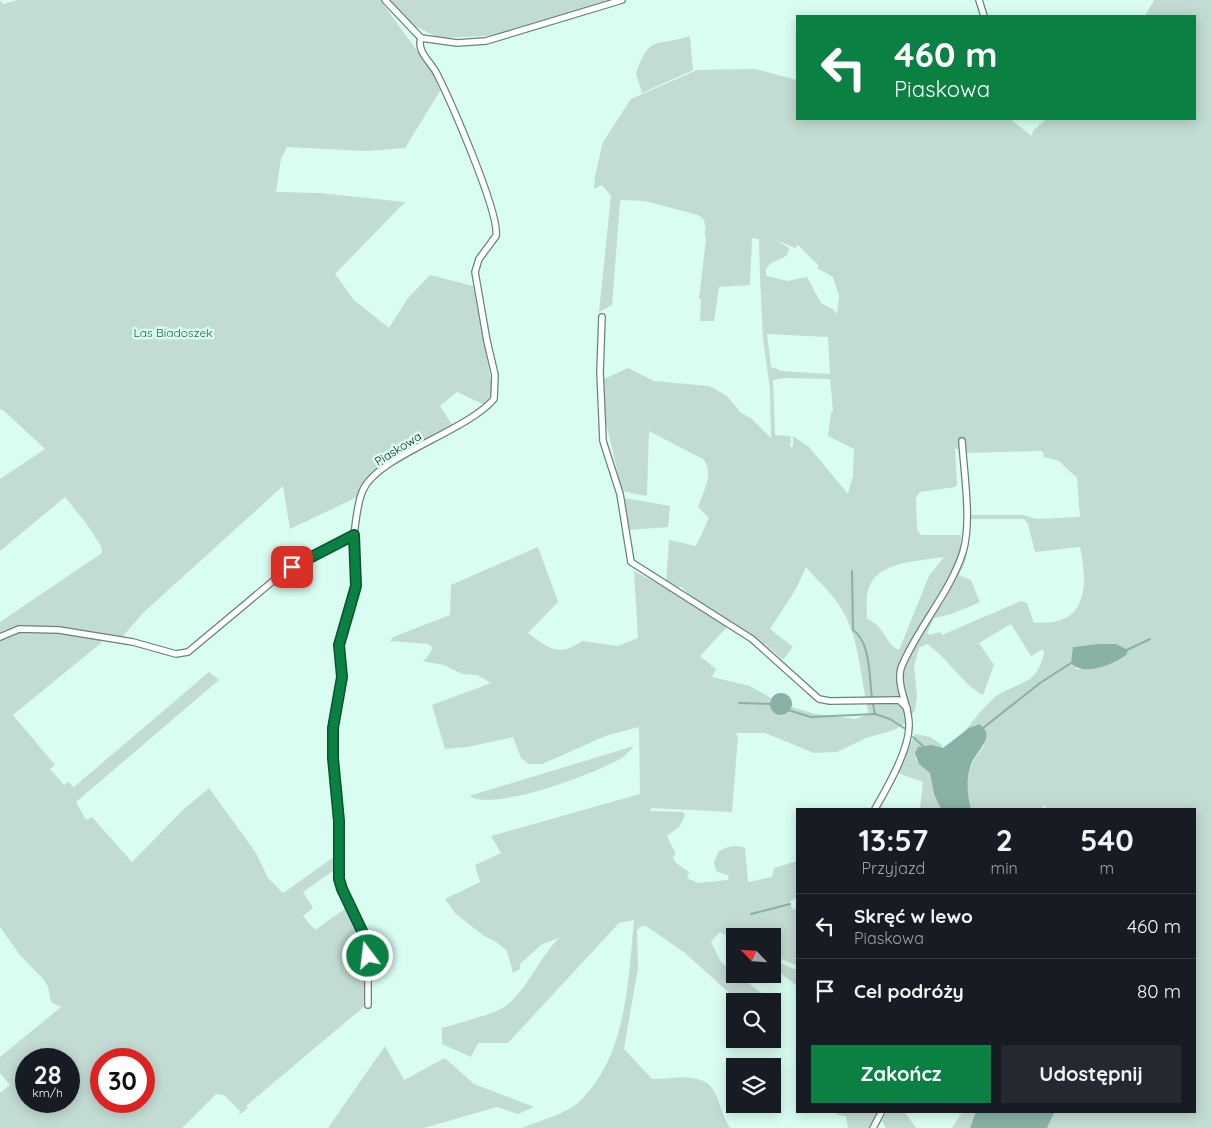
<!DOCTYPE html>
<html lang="pl">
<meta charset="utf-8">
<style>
body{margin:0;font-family:Quicksand,sans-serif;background:#242831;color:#f1f3f6;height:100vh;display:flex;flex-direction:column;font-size:19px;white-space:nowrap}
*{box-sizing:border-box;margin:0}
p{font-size:16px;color:#9ea1a6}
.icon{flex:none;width:28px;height:28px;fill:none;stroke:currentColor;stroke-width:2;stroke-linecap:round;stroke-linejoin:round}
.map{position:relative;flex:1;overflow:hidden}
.side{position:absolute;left:796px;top:808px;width:400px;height:305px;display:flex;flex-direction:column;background:#171b24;border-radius:0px;box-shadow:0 2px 12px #0003}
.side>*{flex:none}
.hud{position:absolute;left:796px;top:15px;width:400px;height:105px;border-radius:0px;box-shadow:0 2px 12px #0003;background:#0b8043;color:#fff;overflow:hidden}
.needle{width:32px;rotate:295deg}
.fabs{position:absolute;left:726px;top:928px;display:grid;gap:10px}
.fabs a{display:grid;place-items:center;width:55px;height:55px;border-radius:0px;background:#171b24;box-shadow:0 2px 12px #0003;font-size:25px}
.speed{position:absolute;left:15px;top:1048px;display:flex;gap:10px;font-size:25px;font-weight:700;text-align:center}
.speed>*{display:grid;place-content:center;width:65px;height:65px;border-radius:50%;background:#171b24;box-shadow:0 2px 12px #0003;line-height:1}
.speed small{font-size:12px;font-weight:400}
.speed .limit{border:8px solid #d22;background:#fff;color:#111}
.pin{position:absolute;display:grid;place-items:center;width:42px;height:42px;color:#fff;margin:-21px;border-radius:10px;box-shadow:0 2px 8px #0006}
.me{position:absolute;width:55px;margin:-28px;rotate:345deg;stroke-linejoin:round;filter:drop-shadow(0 0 4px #0008)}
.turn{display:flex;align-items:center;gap:18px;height:105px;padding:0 15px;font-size:22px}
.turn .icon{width:65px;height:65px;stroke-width:2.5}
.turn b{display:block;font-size:35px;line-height:42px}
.eta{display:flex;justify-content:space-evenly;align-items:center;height:85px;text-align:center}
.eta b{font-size:30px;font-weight:700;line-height:35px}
.cta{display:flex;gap:10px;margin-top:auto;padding:10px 15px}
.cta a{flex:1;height:58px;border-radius:0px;background:#0b8043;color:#fff;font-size:20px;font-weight:700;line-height:58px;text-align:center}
.cta a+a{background:#242831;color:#f1f3f6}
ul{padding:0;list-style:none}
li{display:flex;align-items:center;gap:15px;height:65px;padding:0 15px;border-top:1px solid #363941}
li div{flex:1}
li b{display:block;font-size:19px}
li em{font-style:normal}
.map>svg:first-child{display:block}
.green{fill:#c2dbd3;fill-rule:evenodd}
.water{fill:#89b1a5}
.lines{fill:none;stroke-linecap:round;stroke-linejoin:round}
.stream{stroke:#89b1a5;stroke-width:2}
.street-casing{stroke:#65857c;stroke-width:8}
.street{stroke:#fff;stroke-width:5.5}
.route-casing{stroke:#07532c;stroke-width:12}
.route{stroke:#0b8043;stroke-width:9}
.labels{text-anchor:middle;stroke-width:5;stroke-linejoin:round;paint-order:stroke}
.park-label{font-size:12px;fill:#196352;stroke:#dafdf2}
.street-label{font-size:12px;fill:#101c19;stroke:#dafdf2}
</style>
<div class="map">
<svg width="1212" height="1128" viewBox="0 0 1212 1128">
<rect width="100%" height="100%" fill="#dafdf2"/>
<g class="green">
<path d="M 0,0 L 3,4 L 19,0 L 380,0 L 432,71 L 440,91 L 405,148 L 367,151 L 287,147 L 281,159 L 276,192 L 319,193 L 405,202 L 335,274 L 354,300 L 389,328 L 408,298 L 430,275 L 473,286 L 493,391 L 485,405 L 457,392 L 440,406 L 453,426 C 433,435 374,466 363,482 C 360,486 359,493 357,497 L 290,529 L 283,486 L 144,612 L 122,637 L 99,634 L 101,643 L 13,715 L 55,765 L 50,769 L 64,785 L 68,782 L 74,787 L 209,672 L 219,680 L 76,802 L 86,820 L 92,817 L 132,862 L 185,808 L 209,788 L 256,853 L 268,878 L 283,893 L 334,857 L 334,870 L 303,892 L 313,908 L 303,916 L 315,930 L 346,908 C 365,942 366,967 366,1005 L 246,1106 L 248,1108 L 239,1115 L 240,1111 L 224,1095 L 216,1094 L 182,1128 L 0,1128 L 0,1093 L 10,1085 L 0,1073 L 0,1057 L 61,1007 L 51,1002 L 48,987 L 44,980 L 20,955 L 0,927 L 0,622 L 102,553 L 101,546 L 86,523 L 65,497 L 0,551 L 0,479 L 45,449 L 2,409 L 0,410 ZM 26,1059 L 69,1059 L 69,1101 L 26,1101 ZM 101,1059 L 144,1059 L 144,1101 L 101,1101 Z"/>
<path d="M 388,0 L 607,0 L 489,36 L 439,38 L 411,24 Z"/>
<path d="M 1154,0 L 1212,0 L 1212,1128 L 1047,1128 L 1055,1111 L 1195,1111 L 1195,809 L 1048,809 L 1044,805 L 1042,809 L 971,809 C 963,785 968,764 984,746 L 979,724 L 975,725 L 962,734 C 972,723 981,709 993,699 C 1009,684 1033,687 1041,663 C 1043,658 1045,654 1043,649 L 1031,656 L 1011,624 L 979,643 L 994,665 L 983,695 C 960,682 949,659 927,644 L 919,648 L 914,666 L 917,696 L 915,710 L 909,721 L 894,730 L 866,738 L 837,752 L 814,753 L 765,733 L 735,733 L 738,736 L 732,812 L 651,808 L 651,811 L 683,812 L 685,815 L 680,826 L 667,836 L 676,854 L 673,856 L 675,862 L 689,872 L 687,878 L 698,883 L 728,880 L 729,876 L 716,871 L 714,863 L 718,852 C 726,846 737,844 745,848 L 748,882 L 772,877 L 774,868 L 797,861 L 797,897 L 790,902 L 792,908 L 797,910 L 797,966 L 773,955 L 772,936 L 735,936 L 735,941 L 720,932 L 711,942 L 721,962 L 772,1001 L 738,1001 L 685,953 L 646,926 L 642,926 L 637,930 L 638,968 L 624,1049 L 652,1079 C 672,1080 706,1069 716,1095 C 721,1107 723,1117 730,1128 L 522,1128 C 537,1122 567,1113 578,1103 C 627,1057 628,982 634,920 L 619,923 L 508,1043 L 478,1043 L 471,1057 L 442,1044 L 442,1028 C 455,1024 495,1014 504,1007 C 528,990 538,959 559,938 L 542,944 L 520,964 L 520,969 L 513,973 L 507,951 L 495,941 L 484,936 L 455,913 L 445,899 L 480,882 L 475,865 L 501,853 L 491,836 L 640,794 L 639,727 L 608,735 L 542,764 L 529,764 L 521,758 L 513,737 L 467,747 L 445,749 L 432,705 L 491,683 L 477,675 L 462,674 L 444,665 L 422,661 L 426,659 L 433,648 L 428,644 L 390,641 L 393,637 L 450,615 L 451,585 L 538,547 L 558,602 L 528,633 C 548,648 559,658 582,641 L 618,646 L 638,638 L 634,571 L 689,600 L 728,626 L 700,656 L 716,669 L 712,677 L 750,686 L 771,698 L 769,704 L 782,716 L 789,713 L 792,707 L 815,714 L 855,719 L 869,714 C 861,682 860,644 845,615 C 836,597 819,582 806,567 L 796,589 L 770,629 L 793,647 L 783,660 L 765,644 L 763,646 L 690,596 L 682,587 L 674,587 L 666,582 L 669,540 L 696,546 L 709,518 L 698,507 C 703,491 715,473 703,459 L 649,431 L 647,494 L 646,496 L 622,491 L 605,418 L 604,379 L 628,368 L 654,381 L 709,386 L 727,396 L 741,413 L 751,418 L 771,438 L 770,390 L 763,338 L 760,277 L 759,239 L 752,238 L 750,285 L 719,287 L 714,321 L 700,321 L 701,299 L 699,298 L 706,240 L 704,230 L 706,232 L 704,220 L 698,215 L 645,201 L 622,200 L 620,202 L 612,305 L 599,312 L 611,196 L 602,185 L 594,189 L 595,176 L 603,142 L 631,99 L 697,70 L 755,69 L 797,80 L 798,119 L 1010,119 L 1032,136 L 1033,131 L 1046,119 L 1195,119 L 1195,16 L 1145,16 ZM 776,240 L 795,248 L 798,245 L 819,266 L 817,268 L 833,277 L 839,296 L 837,314 L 834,310 L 821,303 L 807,277 L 787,281 L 767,276 C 761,263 780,261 787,255 L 789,248 ZM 767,334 L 828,337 L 830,374 L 782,371 L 771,367 ZM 785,378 L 830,379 L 833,411 L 831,413 L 828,436 L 854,449 L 853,475 L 848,494 L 809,447 L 793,436 L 793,447 L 790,447 L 791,436 L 775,435 L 773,380 ZM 955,448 L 965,453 L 1040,451 L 1043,452 L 1044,457 L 1059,461 L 1077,478 L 1080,517 L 1037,519 L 1023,515 L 970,515 L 970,519 L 1024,519 L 1028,524 L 1035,552 L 1080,547 C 1085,571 1091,612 1058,621 C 1051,623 1042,622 1034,623 L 1027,603 L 1021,601 L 942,635 L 940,632 L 930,635 L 927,633 L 934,618 L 952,614 L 980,602 L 971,580 L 959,575 L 967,557 L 960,554 L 961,535 L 921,535 L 917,530 L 916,498 L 920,492 L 955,487 L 957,484 ZM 944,557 L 929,576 L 899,650 C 884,643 886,627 867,619 C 867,608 865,595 870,585 C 881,561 921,561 944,557 ZM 1098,644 L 1116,644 L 1089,669 L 1076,669 L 1073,647 Z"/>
<path d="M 690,36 L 693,70 L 642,93 L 636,74 C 649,34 656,47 690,36 Z"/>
<path d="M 624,498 L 670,506 L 668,527 L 629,530 Z"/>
<path d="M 915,734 L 930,737 L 942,745 L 942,748 L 932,745 L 915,758 L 930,773 L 934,794 L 941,809 L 920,809 L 923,782 L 898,773 Z"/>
<path d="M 634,746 C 630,751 625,756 620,759 C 593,774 495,812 469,796 Z"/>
<path d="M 772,960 L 797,970 L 797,986 L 773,967 Z"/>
<path d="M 385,1046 L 404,1080 L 445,1058 L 474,1084 L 534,1107 L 518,1114 L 497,1107 L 424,1128 L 328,1128 Z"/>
<path d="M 834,1111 L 880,1111 L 871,1128 L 848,1128 L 846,1116 L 838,1115 Z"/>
<path d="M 887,1111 L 904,1111 L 916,1128 L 886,1128 L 882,1121 Z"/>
<path d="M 963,1111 L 976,1111 L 970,1128 L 952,1128 Z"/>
</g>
<g class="water">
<path d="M 1098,644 L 1116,644 L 1128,650 L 1126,655 C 1112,665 1084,677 1071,663 L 1073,647 Z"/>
<circle cx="781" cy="704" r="11"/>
<path d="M 979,724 C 998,737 975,751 971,765 C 966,777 967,796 971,809 L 941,809 L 934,794 L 930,773 L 919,764 L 915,753 L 918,747 L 932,745 L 943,748 L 969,728 Z"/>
<path d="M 976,1111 L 1055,1111 L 1047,1128 L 970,1128 Z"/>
</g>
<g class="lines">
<g class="stream">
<path d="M 852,571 L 853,630 C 871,642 869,678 872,698"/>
<path d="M 1127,650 L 1150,639"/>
<path d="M 739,703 L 772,704"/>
<path d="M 873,704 L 875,714 L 890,719 L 907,730"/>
<path d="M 788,710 L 811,717 L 875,714"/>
<path d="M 983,728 L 1040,683 L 1071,663"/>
<path d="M 913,737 L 923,746"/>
<path d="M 751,914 L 790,904"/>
</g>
<g class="street-casing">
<g id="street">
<path d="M 385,0 L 421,38"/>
<path d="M 979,0 L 984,16"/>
<path d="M 421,38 L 457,43 L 486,41 L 622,0"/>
<path d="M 602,317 L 600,372 L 603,441 L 620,494 L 631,562 L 752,639 L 819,699 L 830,701 L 899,700 L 907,708"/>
<path d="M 354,535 L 356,586 L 339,645 L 341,677 L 333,728 L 333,758 L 339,821 L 339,879 L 342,889 L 363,933 L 368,955 L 368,1005"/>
<path d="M 0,637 L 19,629 L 59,630 L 133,642 L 176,654 L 188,652 L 279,576 L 318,552 L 354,535 C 356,521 357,503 363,490 C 378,456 467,431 494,399 L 495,375 L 487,341 L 475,272 L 479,259 L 496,236 C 500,213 450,100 437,74 C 431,62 416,51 421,38"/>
<path d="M 875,809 C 887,788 909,750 909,726 C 910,706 896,688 901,668 C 917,628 949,595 963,552 C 972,521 964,474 962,441"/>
<path d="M 873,1128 L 882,1111"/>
</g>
</g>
<use href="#street" class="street"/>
</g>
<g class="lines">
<g class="route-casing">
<path id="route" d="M 292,567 L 354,535 L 356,586 L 339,645 L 342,677 L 333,728 L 333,758 L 339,821 L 339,879 L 342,889 L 363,933 L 368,956"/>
</g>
<use href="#route" class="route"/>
</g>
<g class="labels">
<g class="park-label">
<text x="173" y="337">Las Biadoszek</text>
</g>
<g class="street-label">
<text transform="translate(398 449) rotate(-32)" y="4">Piaskowa</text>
</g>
</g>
</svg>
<div class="fabs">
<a><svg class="needle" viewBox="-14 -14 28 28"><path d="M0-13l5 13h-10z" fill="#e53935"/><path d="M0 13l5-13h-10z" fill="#9ea1a6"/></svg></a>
<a><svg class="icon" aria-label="search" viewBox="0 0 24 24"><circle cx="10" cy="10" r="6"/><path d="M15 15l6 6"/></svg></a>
<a><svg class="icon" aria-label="layers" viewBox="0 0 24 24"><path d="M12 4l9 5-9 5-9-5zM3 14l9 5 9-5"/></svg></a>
</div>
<div class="speed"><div>28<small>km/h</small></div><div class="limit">30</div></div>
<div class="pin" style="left:292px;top:567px;background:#d93025"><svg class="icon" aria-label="arrive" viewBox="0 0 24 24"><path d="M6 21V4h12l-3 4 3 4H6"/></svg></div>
<svg class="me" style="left:368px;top:956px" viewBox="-20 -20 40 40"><circle r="17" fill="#0b8043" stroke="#fff" stroke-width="3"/><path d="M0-11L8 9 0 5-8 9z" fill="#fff"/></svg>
<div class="hud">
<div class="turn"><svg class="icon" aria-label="left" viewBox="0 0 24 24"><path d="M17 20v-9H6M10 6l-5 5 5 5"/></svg><div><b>460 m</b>Piaskowa</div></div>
</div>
<section class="side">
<div class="eta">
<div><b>13:57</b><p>Przyjazd</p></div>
<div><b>2</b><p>min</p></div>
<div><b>540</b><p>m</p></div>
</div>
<ul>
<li><svg class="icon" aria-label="left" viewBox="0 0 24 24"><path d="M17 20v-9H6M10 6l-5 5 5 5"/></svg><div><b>Skręć w lewo</b><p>Piaskowa</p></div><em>460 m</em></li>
<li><svg class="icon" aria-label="arrive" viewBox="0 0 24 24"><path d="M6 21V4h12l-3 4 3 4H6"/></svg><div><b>Cel podróży</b></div><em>80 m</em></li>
</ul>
<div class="cta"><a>Zakończ</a><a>Udostępnij</a></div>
</section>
</div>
